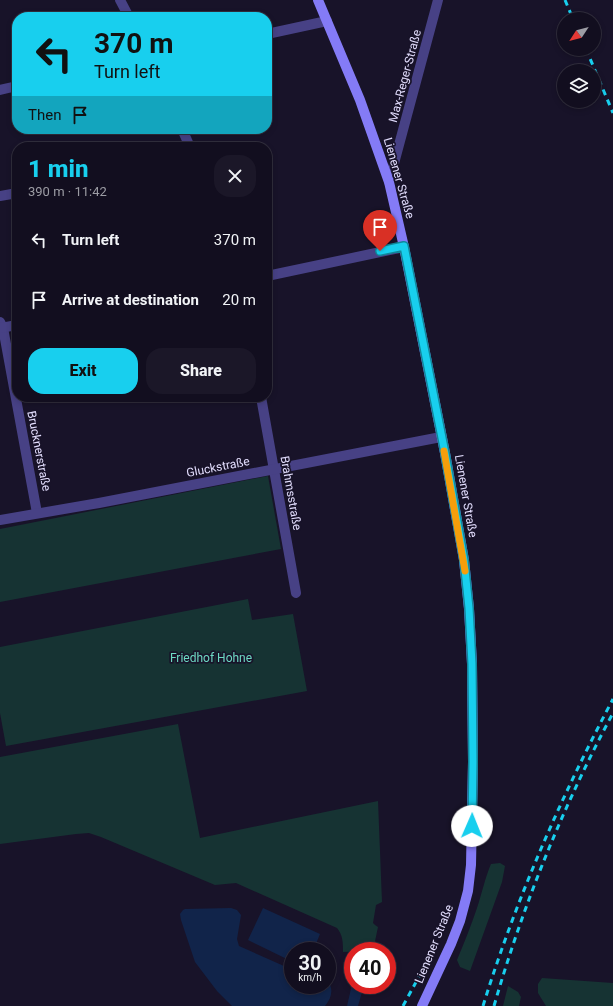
<!DOCTYPE html>
<meta charset="utf-8">
<style>
body{margin:0;font-family:Roboto,sans-serif;background:#1b1728;color:#f1f3f6;height:100vh;display:flex;flex-direction:column;font-size:15px;white-space:nowrap}
*{box-sizing:border-box;margin:0}
p{font-size:13px;color:#9c9ca4}
.icon{flex:none;width:22px;height:22px;fill:none;stroke:currentColor;stroke-width:2;stroke-linecap:round;stroke-linejoin:round}
.map{position:relative;flex:1;overflow:hidden}
.details{position:absolute;left:12px;top:142px;width:260px;height:260px;display:flex;flex-direction:column;background:#120e1f;border-radius:16px;box-shadow:0 2px 6px #0003,0 0 0 1px #312e3d}
.details>*{flex:none}
.top-card{position:absolute;left:12px;top:12px;width:260px;height:122px;border-radius:16px;box-shadow:0 2px 6px #0003,0 0 0 1px #312e3d;background:#18cfee;color:#111;overflow:hidden}
.needle{width:26px;rotate:234deg}
.controls{position:absolute;left:557px;top:12px;display:grid;gap:8px}
.controls a{display:grid;place-items:center;width:44px;height:44px;border-radius:50%;background:#120e1f;box-shadow:0 2px 6px #0003,0 0 0 1px #312e3d;font-size:20px}
.speed{position:absolute;left:284px;top:942px;display:flex;gap:8px;font-size:20px;font-weight:700;text-align:center}
.speed>*{display:grid;place-content:center;width:52px;height:52px;border-radius:50%;background:#120e1f;box-shadow:0 2px 6px #0003,0 0 0 1px #312e3d;line-height:1}
.speed small{font-size:10px;font-weight:400}
.speed .limit{border:6px solid #d22;background:#fff;color:#111}
.pin{position:absolute;display:grid;place-items:center;width:34px;height:34px;color:#fff;margin:-41px -17px;border-radius:50% 50% 50% 0;rotate:-45deg;box-shadow:0 0 4px #0007}
.pin .icon{rotate:45deg}
.me{position:absolute;width:44px;margin:-22px;rotate:1deg;stroke-linejoin:round;filter:drop-shadow(0 0 3px #0008)}
.turn{display:flex;align-items:center;gap:14px;height:84px;padding:0 16px;font-size:18px}
.turn .icon{width:52px;height:52px;stroke-width:2.5}
.turn b{display:block;font-size:28px;line-height:34px}
.then{display:flex;align-items:center;height:38px;padding:0 16px;background:#0003;gap:8px;font-size:15px}
.round{display:grid;place-items:center;flex:none;width:42px;height:42px;border-radius:16px;background:#1b1728}
.summary{display:flex;align-items:center;justify-content:space-between;height:68px;padding:0 16px}
h1{font-size:24px;font-weight:800;line-height:30px;color:#18cfee}
.button{display:flex;gap:8px;margin-top:auto;padding:8px 16px}
.button a{flex:1;height:46px;border-radius:16px;background:#18cfee;color:#111;font-size:16px;font-weight:800;line-height:46px;text-align:center}
.button a+a{background:#1b1728;color:#f1f3f6}
ul{padding:0;list-style:none}
li{display:flex;align-items:center;gap:12px;height:60px;padding:0 16px}
li div{flex:1}
li b{display:block;font-size:15px}
li em{font-style:normal}
.map>svg:first-child{display:block}
.green{fill:#163333}
.water{fill:#11244a}
.lines{fill:none;stroke-linecap:round;stroke-linejoin:round}
.street{stroke:#474185;stroke-width:10}
.secondary{stroke:#847bf6;stroke-width:10}
.rail{stroke:#18cfee;stroke-width:3;stroke-dasharray:6 5;stroke-linecap:butt}
.route-casing{stroke:#10879b;stroke-width:10}
.route{stroke:#18cfee;stroke-width:7}
.slow{stroke:#f59e0b;stroke-width:7}
.labels{text-anchor:middle;stroke-width:3.5;stroke-linejoin:round;paint-order:stroke}
.street-label{font-size:12px;fill:#e2ddfd;stroke:#181329}
.park-label{font-size:12px;fill:#6dd9c3;stroke:#181329}
</style>
<div class="map">
<svg width="613" height="1006" viewBox="0 0 613 1006">
<rect width="100%" height="100%" fill="#181329"/>
<g class="green">
<path d="M 268,476 L 281,549 L 0,602 L 0,529 Z"/>
<path d="M 248,599 L 252,620 L 293,614 L 307,691 L 6,746 L 0,713 L 0,647 Z"/>
<path d="M 178,724 L 200,838 L 378,801 L 382,902 L 376,905 L 373,923 L 375,925 L 378,927 L 373,951 L 343,952 C 343,943 343,935 337,928 L 236,883 L 215,885 L 101,837 L 89,833 L 76,834 L 0,844 L 0,757 Z"/>
<path d="M 500,863 L 505,866 L 502,882 L 470,971 L 460,967 L 457,960 C 464,943 471,926 477,908 C 482,893 485,878 491,864 Z"/>
<path d="M 542,978 L 613,983 L 613,1006 L 546,1006 L 538,993 L 538,984 Z"/>
<path d="M 508,986 L 518,992 L 521,997 L 519,1006 L 503,1006 Z"/>
</g>
<g class="water">
<path d="M 231,908 L 237,910 L 241,915 L 237,939 L 239,946 L 293,970 L 293,985 L 327,985 L 327,980 C 334,988 332,998 325,1006 L 232,1006 L 217,991 L 195,962 L 181,920 L 180,914 L 183,910 L 185,909 Z"/>
<path d="M 263,908 L 320,934 L 313,951 L 293,951 L 293,962 L 248,940 Z"/>
<path d="M 353,980 L 353,985 L 364,985 L 358,1006 L 347,1006 Z"/>
</g>
<g class="lines">
<g class="street">
<path d="M 120,0 L 129,17"/>
<path d="M 267,34 L 327,21"/>
<path d="M 0,90 L 17,86"/>
<path d="M 182,129 L 190,147"/>
<path d="M 389,182 L 438,0"/>
<path d="M 0,196 L 17,193"/>
<path d="M 267,276 L 404,247"/>
<path d="M 0,322 L 3,328 L 37,513"/>
<path d="M 0,328 L 17,325"/>
<path d="M 261,397 L 296,593"/>
<path d="M 0,520 L 99,503 L 441,437"/>
</g>
<path class="secondary" d="M 318,0 L 360,100 L 389,182 L 404,247 L 445,453 L 464,560 L 469,609 L 472,664 L 473,762 L 471,865 L 468,891 L 460,921 L 451,944 L 422,1006"/>
<g class="rail">
<path d="M 565,0 L 573,19"/>
<path d="M 586,49 L 613,113"/>
<path d="M 403,1006 L 422,971"/>
<path d="M 483,1006 C 516,899 561,797 613,699"/>
<path d="M 494,1006 C 523,905 563,806 613,713"/>
</g>
</g>
<g class="lines">
<g class="route-casing">
<path id="route" d="M 380,251 L 404,246 L 445,453 L 464,560 L 469,608 L 472,664 L 473,762 L 472,826"/>
</g>
<use href="#route" class="route"/>
<path class="slow" d="M 444,451 L 465,571"/>
</g>
<g class="labels">
<g class="street-label">
<text transform="translate(405 76) rotate(-75)" y="4">Max-Reger-Straße</text>
<text transform="translate(399 178) rotate(74)" y="4">Lienener Straße</text>
<text transform="translate(39 451) rotate(79)" y="4">Brucknerstraße</text>
<text transform="translate(218 467) rotate(-11)" y="4">Gluckstraße</text>
<text transform="translate(291 493) rotate(80)" y="4">Brahmsstraße</text>
<text transform="translate(466 496) rotate(80)" y="4">Lienener Straße</text>
<text transform="translate(434 944) rotate(-68)" y="4">Lienener Straße</text>
</g>
<g class="park-label">
<text x="211" y="662">Friedhof Hohne</text>
</g>
</g>
</svg>
<div class="controls">
<a><svg class="needle" viewBox="-14 -14 28 28"><path d="M0-13l5 13h-10z" fill="#e53935"/><path d="M0 13l5-13h-10z" fill="#9c9ca4"/></svg></a>
<a><svg class="icon" aria-label="layers" viewBox="0 0 24 24"><path d="M12 4l9 5-9 5-9-5zM3 14l9 5 9-5"/></svg></a>
</div>
<div class="speed"><div>30<small>km/h</small></div><div class="limit">40</div></div>
<div class="pin" style="left:380px;top:251px;background:#d93025"><svg class="icon" aria-label="arrive" viewBox="0 0 24 24"><path d="M6 21V4h12l-3 4 3 4H6"/></svg></div>
<svg class="me" style="left:472px;top:826px" viewBox="-20 -20 40 40"><circle r="19" fill="#fff"/><path d="M0-13L10 11 0 6-10 11z" fill="#18cfee"/></svg>
<div class="top-card">
<div class="turn"><svg class="icon" aria-label="left" viewBox="0 0 24 24"><path d="M17 20v-9H6M10 6l-5 5 5 5"/></svg><div><b>370 m</b>Turn left</div></div>
<div class="then">Then<svg class="icon" aria-label="arrive" viewBox="0 0 24 24"><path d="M6 21V4h12l-3 4 3 4H6"/></svg></div>
</div>
<section class="details">
<div class="summary"><div><h1>1 min</h1><p>390 m · 11:42</p></div><a class="round"><svg class="icon" aria-label="close" viewBox="0 0 24 24"><path d="M6 6l12 12M18 6L6 18"/></svg></a></div>
<ul>
<li><svg class="icon" aria-label="left" viewBox="0 0 24 24"><path d="M17 20v-9H6M10 6l-5 5 5 5"/></svg><div><b>Turn left</b></div><em>370 m</em></li>
<li><svg class="icon" aria-label="arrive" viewBox="0 0 24 24"><path d="M6 21V4h12l-3 4 3 4H6"/></svg><div><b>Arrive at destination</b></div><em>20 m</em></li>
</ul>
<div class="button"><a>Exit</a><a>Share</a></div>
</section>
</div>
